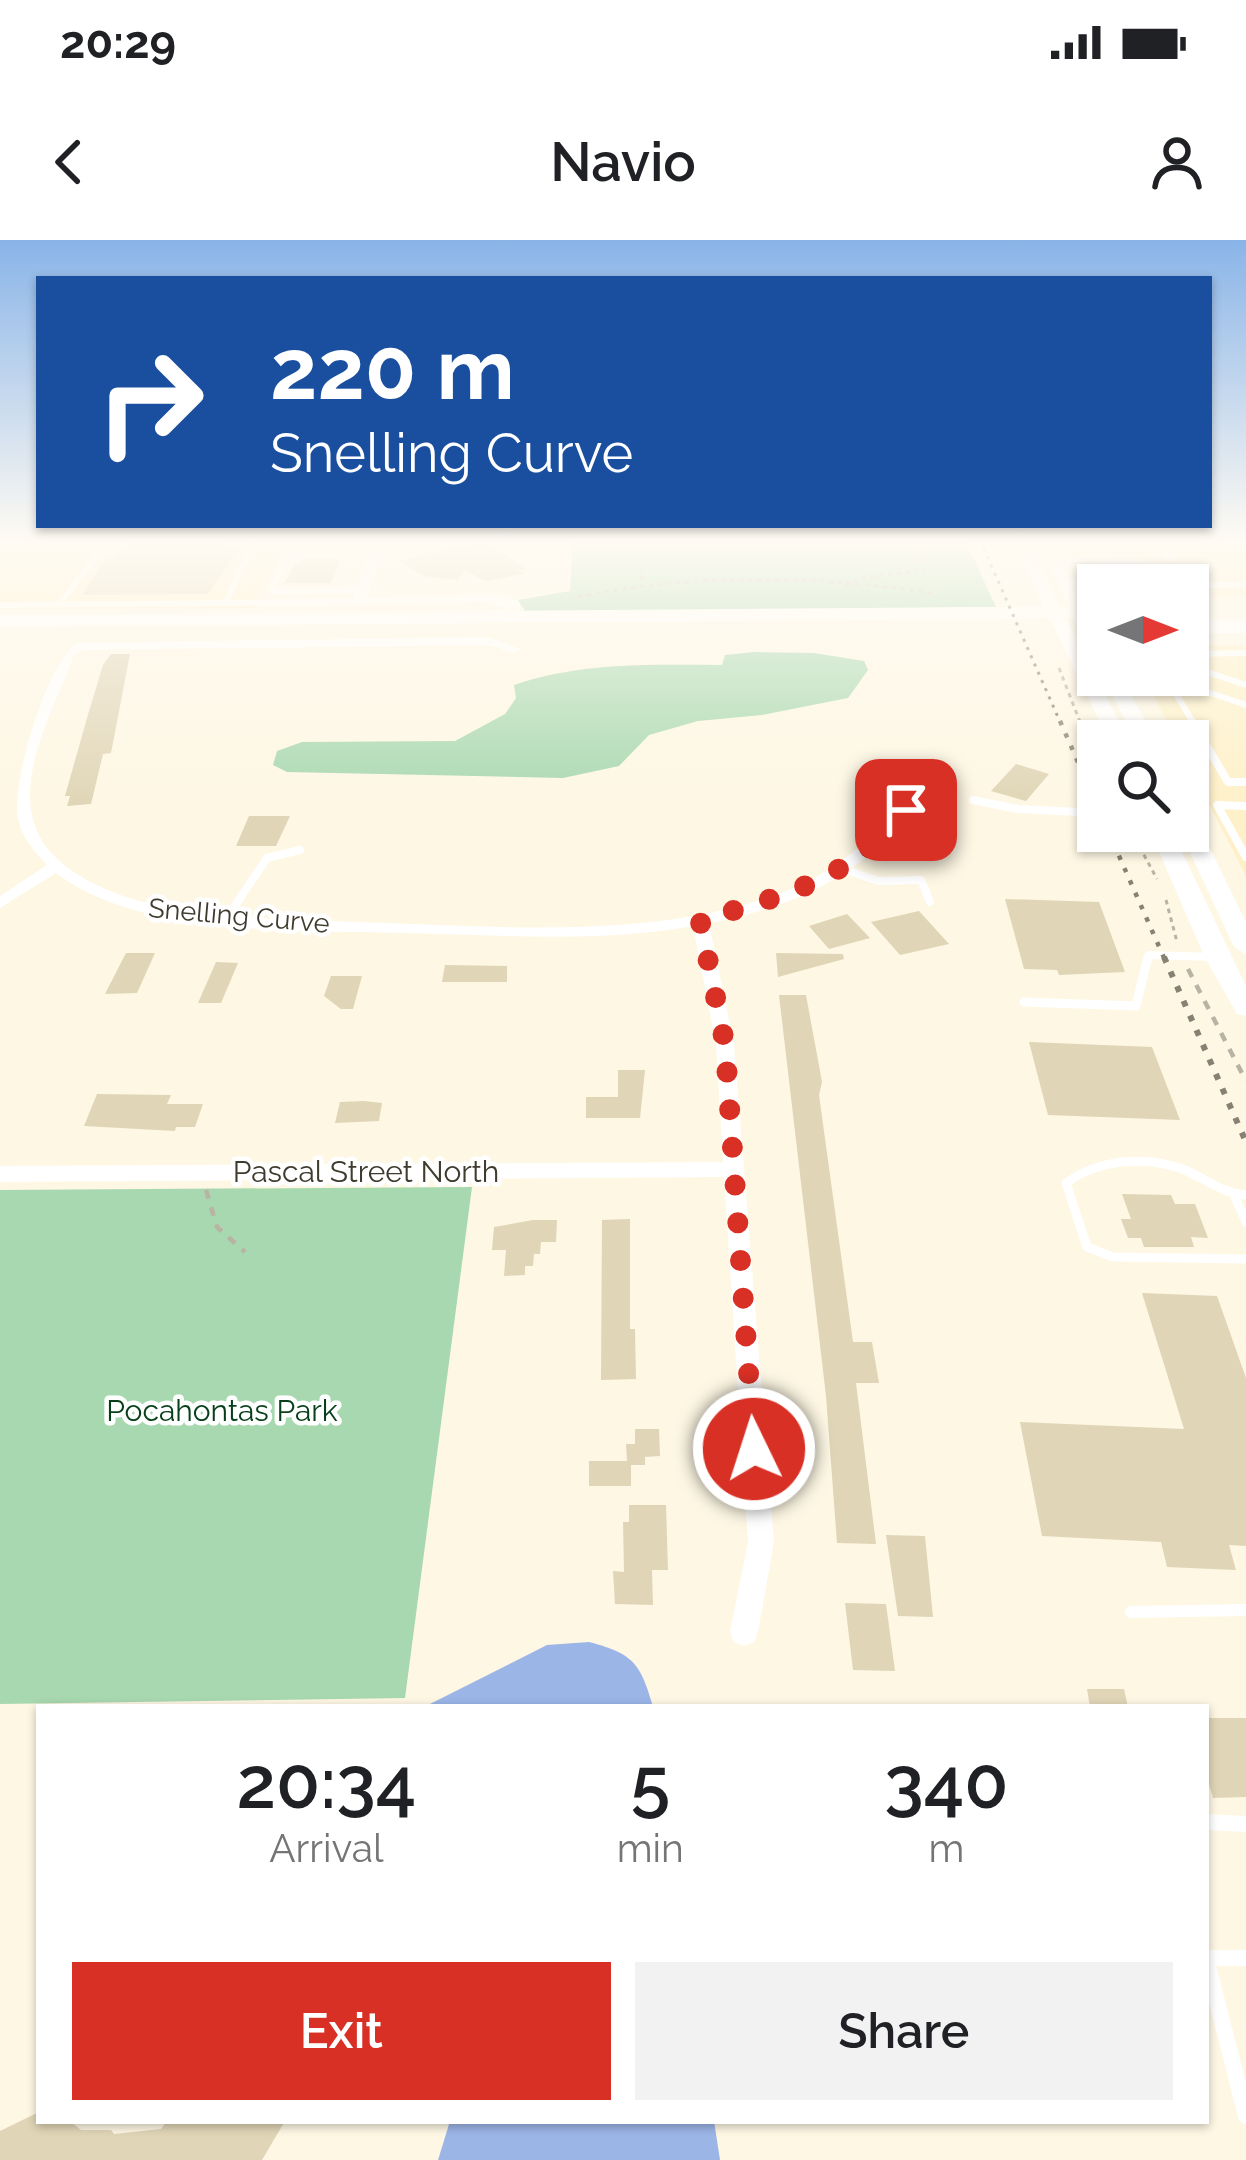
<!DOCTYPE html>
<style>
body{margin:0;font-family:Raleway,sans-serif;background:#f2f2f2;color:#202124;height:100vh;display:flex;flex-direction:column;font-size:45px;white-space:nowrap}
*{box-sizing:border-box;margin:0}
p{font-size:39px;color:#757577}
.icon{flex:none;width:66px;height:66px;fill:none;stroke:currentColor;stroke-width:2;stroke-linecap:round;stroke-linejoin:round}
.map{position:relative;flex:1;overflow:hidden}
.sheet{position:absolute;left:36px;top:1464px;width:1173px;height:420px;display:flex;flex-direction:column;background:#fff;border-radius:0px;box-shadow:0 3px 9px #0004}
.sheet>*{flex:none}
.hud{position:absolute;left:36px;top:36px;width:1176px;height:252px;border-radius:0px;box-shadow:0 3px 9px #0004;background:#1a4fa0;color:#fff;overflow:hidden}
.needle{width:78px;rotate:90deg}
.fabs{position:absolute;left:1077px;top:324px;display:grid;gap:24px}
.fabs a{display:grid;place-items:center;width:132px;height:132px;border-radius:0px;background:#fff;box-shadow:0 3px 9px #0004;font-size:60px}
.pin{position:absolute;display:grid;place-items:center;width:102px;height:102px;color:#fff;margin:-51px;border-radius:24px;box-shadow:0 6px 18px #0006}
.me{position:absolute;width:132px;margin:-66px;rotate:356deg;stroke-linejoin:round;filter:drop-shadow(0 0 9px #0008)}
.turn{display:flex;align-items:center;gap:42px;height:252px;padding:0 36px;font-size:54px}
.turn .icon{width:156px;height:156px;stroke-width:2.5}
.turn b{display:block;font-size:84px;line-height:102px}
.eta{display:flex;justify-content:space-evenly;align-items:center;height:204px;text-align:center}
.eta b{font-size:72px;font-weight:600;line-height:84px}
.cta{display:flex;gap:24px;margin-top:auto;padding:24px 36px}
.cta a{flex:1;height:138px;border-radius:0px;background:#d93025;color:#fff;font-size:48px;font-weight:600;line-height:138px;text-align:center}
.cta a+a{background:#f2f2f2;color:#202124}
.status{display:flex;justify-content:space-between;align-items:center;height:84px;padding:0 60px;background:#fff;direction:ltr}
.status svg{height:33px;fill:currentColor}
header{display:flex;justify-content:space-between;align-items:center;height:156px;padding:0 36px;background:#fff;font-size:54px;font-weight:600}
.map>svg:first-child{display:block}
.built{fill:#fef0c8}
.green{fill:#a8d8af}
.water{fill:#9cb5e7}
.building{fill:#e0d5b6}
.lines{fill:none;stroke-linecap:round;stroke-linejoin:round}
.path-far1{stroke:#b9b3a3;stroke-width:3;stroke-dasharray:4.5 4.5;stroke-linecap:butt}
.path{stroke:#b9b3a3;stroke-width:4.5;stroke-dasharray:9 9;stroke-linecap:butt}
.lane-far4{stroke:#fff;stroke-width:6}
.lane-far3{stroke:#fff;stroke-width:8}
.lane-far2{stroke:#fff;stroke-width:9}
.lane-far1{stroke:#fff;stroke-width:12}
.lane{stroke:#fff;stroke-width:16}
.street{fill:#fff;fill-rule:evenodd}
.secondary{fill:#fff;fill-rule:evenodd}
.highway{fill:#fff;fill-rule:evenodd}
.rail-far2{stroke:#868172;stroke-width:3;stroke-dasharray:3 6;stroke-linecap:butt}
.rail-far1{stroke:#868172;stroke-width:4.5;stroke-dasharray:4.5 9;stroke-linecap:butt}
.rail{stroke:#868172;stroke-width:6;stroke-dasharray:6 10;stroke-linecap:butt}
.route{stroke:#d93025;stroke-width:21;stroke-dasharray:0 37.8}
.labels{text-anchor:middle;stroke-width:9;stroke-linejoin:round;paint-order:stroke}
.far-street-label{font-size:27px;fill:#3f3b2e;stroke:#fff}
.street-label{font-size:30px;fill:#3f3b2e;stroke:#fff}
.park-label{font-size:30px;fill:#063f19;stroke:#fff}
</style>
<div class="status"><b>20:29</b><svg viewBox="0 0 49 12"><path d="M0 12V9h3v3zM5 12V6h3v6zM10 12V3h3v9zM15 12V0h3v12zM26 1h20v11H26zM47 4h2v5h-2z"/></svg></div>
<header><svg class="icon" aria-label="back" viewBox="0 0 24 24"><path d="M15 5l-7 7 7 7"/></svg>Navio<svg class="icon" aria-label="person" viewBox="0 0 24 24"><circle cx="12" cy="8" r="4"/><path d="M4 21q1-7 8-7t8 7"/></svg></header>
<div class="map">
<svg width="1246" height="1920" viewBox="0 0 1246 1920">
<rect width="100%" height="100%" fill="#fef7e4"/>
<g class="built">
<path d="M 0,300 L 288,300 L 253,368 L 0,369 Z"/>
<path d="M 1059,300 L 1246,300 L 1246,357 L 1188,357 L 1188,345 L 1098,345 L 1098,357 L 1094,357 Z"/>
<path d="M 1188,405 L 1246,405 L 1246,636 L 1188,523 L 1188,501 L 1177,501 L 1144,437 L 1188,435 Z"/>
</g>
<g class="green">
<path d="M 573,300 L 965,300 L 996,367 L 526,373 L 518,360 L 570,351 Z"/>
<path d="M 754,412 L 814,413 L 864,421 L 868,430 L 848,458 L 762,475 L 698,481 L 649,495 L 619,526 L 563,538 L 287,532 L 273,525 L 277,511 L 302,502 L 455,501 L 505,474 L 516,458 L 514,445 C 582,422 651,425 722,425 L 725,415 Z"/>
<path d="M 472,947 L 405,1458 L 0,1464 L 0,950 Z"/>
</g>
<g class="water">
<path d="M 589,1402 C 634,1414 640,1423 653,1467 L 424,1467 L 547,1405 Z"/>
<path d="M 450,1881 L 714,1881 L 720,1920 L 438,1920 Z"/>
</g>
<g class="building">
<path d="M 132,300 L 228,300 L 222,309 L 239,309 L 208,354 L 82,355 L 104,322 L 123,312 Z"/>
<path d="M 478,302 L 491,305 L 526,329 L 519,331 L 523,334 L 486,341 L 465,331 L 457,340 L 424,336 L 398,321 Z"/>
<path d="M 305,319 L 341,319 L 331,343 L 285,343 L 294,325 Z"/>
<path d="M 111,414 L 130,414 L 111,513 L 103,514 L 91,564 L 67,566 L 70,556 L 65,556 L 87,478 L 103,425 Z"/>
<path d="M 1016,524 L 1049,534 L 1026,561 L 991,551 Z"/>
<path d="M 249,576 L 290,576 L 276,606 L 236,606 Z"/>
<path d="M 1005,659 L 1099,662 L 1125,732 L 1059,735 L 1057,730 L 1024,729 Z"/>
<path d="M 919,671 L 949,704 L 900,715 L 871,682 Z"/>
<path d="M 847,674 L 870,698 L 829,709 L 809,686 Z"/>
<path d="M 126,713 L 155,713 L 137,753 L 105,754 Z"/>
<path d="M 776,713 L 843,714 L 844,719 L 778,737 Z"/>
<path d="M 216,722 L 238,723 L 221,763 L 198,763 Z"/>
<path d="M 445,725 L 507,726 L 507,742 L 442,742 Z"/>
<path d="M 331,736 L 362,736 L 353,769 L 341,769 L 324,756 Z"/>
<path d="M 779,755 L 806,755 L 822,842 L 819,855 L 853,1102 L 872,1102 L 879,1143 L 856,1143 L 876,1304 L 837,1303 L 826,1156 Z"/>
<path d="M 1029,802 L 1152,807 L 1180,880 L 1048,875 Z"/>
<path d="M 618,830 L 645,830 L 640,878 L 586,878 L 586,857 L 618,857 Z"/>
<path d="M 97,854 L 171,855 L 167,864 L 203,864 L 195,887 L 176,887 L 175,891 L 84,886 Z"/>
<path d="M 364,861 L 382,863 L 379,881 L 335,883 L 340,862 Z"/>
<path d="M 1122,954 L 1171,955 L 1175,964 L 1195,964 L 1208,998 L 1191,997 L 1194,1007 L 1144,1007 L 1141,998 L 1128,998 L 1121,979 L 1131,979 Z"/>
<path d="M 630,979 L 630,1089 L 635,1089 L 636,1139 L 601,1140 L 602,980 Z"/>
<path d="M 533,980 L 557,980 L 556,1002 L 541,1002 L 540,1014 L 534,1014 L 533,1026 L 525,1026 L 525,1035 L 504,1036 L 506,1010 L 492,1010 L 494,987 Z"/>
<path d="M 1142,1053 L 1217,1056 L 1246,1138 L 1246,1306 L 1229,1305 L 1236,1330 L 1167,1327 L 1161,1302 L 1042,1296 L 1020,1182 L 1184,1189 Z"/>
<path d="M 635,1189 L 659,1189 L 660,1216 L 645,1217 L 645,1225 L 631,1225 L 631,1246 L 589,1246 L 589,1221 L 627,1221 L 626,1204 L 635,1204 Z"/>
<path d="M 629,1265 L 666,1265 L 668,1330 L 652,1330 L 653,1365 L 615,1364 L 613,1331 L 624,1332 L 623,1282 L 629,1282 Z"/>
<path d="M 886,1295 L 925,1296 L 933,1377 L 898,1376 Z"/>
<path d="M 845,1363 L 886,1364 L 895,1431 L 853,1430 Z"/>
<path d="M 1087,1449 L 1124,1449 L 1128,1467 L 1090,1467 Z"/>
<path d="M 1206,1478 L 1246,1478 L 1246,1557 L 1213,1558 L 1206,1534 Z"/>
<path d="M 39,1872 L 39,1881 L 70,1881 L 81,1890 L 111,1890 L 114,1894 L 161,1889 L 167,1881 L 285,1881 L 262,1920 L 0,1920 L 0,1891 Z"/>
</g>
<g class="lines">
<g class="path-far1">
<path d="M 638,300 L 642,347"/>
<path d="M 845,346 L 861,338 L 925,330 L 913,300"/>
<path d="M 578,357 C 691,333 823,335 936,354"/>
<path d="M 1059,428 L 1098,528"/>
<path d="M 1131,591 L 1157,639"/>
<path d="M 1166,660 L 1177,702"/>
</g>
<g class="path">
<path d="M 1188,729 L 1246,841"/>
<path d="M 206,950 L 217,987 L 245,1012"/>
</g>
<g class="lane-far4">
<path d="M 1117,300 L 1121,305 L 1246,308"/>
<path d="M 1160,307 L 1192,345"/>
<path d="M 1045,308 L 1118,309 L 1121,305"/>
<path d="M 299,315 L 287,319 L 271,351 L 359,350"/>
<path d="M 1050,318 L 1146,323 L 1157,336 L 1156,345 L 1063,343"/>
<path d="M 1189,346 L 1246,344"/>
<path d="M 227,360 L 254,300"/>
<path d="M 60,363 L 96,317 L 113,310 L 121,300"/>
<path d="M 0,365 L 358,362"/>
<path d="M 1188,414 L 1246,413"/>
<path d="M 1188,426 L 1246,445"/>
<path d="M 1194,484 L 1170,444 L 1178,442 L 1246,465"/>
</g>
<g class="lane-far3">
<path d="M 1192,481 L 1228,542 L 1246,542"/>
<path d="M 973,560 L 1018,569 L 1098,573"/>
<path d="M 1246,566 L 1217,565 L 1246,617"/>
<path d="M 841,628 L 878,641 L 921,640 L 930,662"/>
<path d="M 226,679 L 267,618 L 300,610"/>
<path d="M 1148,720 L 1149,715 L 1214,717"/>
</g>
<g class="lane-far2">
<path d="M 1024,762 L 1136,766 L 1148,717"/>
<path d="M 1234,955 L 1246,982"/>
<path d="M 1246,955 C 1222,953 1206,939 1185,930 C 1147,915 1099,919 1066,943 L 1087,1007 L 1113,1017 L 1246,1019"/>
</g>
<path class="lane-far1" d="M 1131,1372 L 1246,1370"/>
<g class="lane">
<path d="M 1206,1582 L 1246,1584"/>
<path d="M 1246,1718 L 1206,1718 L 1246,1876"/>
</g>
<path class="street" d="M 487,397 L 521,409 L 515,413 L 486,405 L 83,410 L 73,417 C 55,469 9,544 41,599 C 62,634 109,653 147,663 C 210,681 290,679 355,682 C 494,686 646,701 779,654 C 838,632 882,592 919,543 L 929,543 L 931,546 C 872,629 809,664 709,683 L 734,804 L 774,1302 L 758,1392 L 754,1402 L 744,1406 L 734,1402 L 730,1392 L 748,1302 L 724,937 L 0,942 L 0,926 L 723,922 L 716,804 L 693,686 C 600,703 501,695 407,693 C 325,691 237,693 158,676 C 122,668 85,655 56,633 L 0,668 L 0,656 L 47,625 C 34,611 21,597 18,578 C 11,541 47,425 76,403 Z"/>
<g class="secondary">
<path d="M 371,300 L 385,300 L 367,358 L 500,354 L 519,361 L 521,375 L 507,378 L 505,367 L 482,362 L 352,365 Z"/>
<path d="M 1012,300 L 1026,300 L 1129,501 L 1109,501 Z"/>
<path d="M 1049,323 L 1062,326 L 1098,395 L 1098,416 L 1089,411 Z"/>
<path d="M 1102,435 L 1120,435 L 1156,501 L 1136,501 Z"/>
<path d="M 1188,580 L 1199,586 L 1246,682 L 1246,714 L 1234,707 L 1180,591 L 1188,591 Z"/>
<path d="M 1150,591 L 1172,591 L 1246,746 L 1246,776 L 1237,774 L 1205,718 Z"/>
</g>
<g class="highway">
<path d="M 1098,366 L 1098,378 L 0,387 L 0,375 Z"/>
<path d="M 1246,379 L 1246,393 L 1188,394 L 1188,380 Z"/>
</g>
<path class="rail-far2" d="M 980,300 L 1061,484"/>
<g class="rail-far1">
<path d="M 1060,481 L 1098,568"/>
<path d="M 1108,591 L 1165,720"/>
</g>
<path class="rail" d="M 1164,717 L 1246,902"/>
</g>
<linearGradient id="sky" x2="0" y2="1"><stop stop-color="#89b4e8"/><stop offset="0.53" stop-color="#fffbf3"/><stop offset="1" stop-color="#fffbf3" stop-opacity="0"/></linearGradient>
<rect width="1246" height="568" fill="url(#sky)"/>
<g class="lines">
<path class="route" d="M 754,1209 L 725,804 L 700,680 C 778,658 855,638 906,570"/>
</g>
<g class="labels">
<g class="far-street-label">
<text transform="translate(239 676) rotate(5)" y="9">Snelling Curve</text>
</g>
<g class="street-label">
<text x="366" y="942">Pascal Street North</text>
</g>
<g class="park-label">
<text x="222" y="1181">Pocahontas Park</text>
</g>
</g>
</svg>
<div class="fabs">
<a><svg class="needle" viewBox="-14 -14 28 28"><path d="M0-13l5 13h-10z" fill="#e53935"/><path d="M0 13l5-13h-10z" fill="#757577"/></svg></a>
<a><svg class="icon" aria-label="search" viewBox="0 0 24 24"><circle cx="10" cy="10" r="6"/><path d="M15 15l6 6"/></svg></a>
</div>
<div class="pin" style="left:906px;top:570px;background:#d93025"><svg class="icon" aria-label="arrive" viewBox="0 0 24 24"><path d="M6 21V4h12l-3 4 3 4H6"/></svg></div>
<svg class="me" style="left:754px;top:1209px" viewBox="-20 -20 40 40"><circle r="17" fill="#d93025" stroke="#fff" stroke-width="3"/><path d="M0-11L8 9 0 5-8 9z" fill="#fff"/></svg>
<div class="hud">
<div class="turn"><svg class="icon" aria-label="right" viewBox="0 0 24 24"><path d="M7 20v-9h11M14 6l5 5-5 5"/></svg><div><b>220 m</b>Snelling Curve</div></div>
</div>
<section class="sheet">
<div class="eta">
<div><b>20:34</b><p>Arrival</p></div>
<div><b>5</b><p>min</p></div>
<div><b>340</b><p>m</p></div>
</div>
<div class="cta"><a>Exit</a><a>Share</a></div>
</section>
</div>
